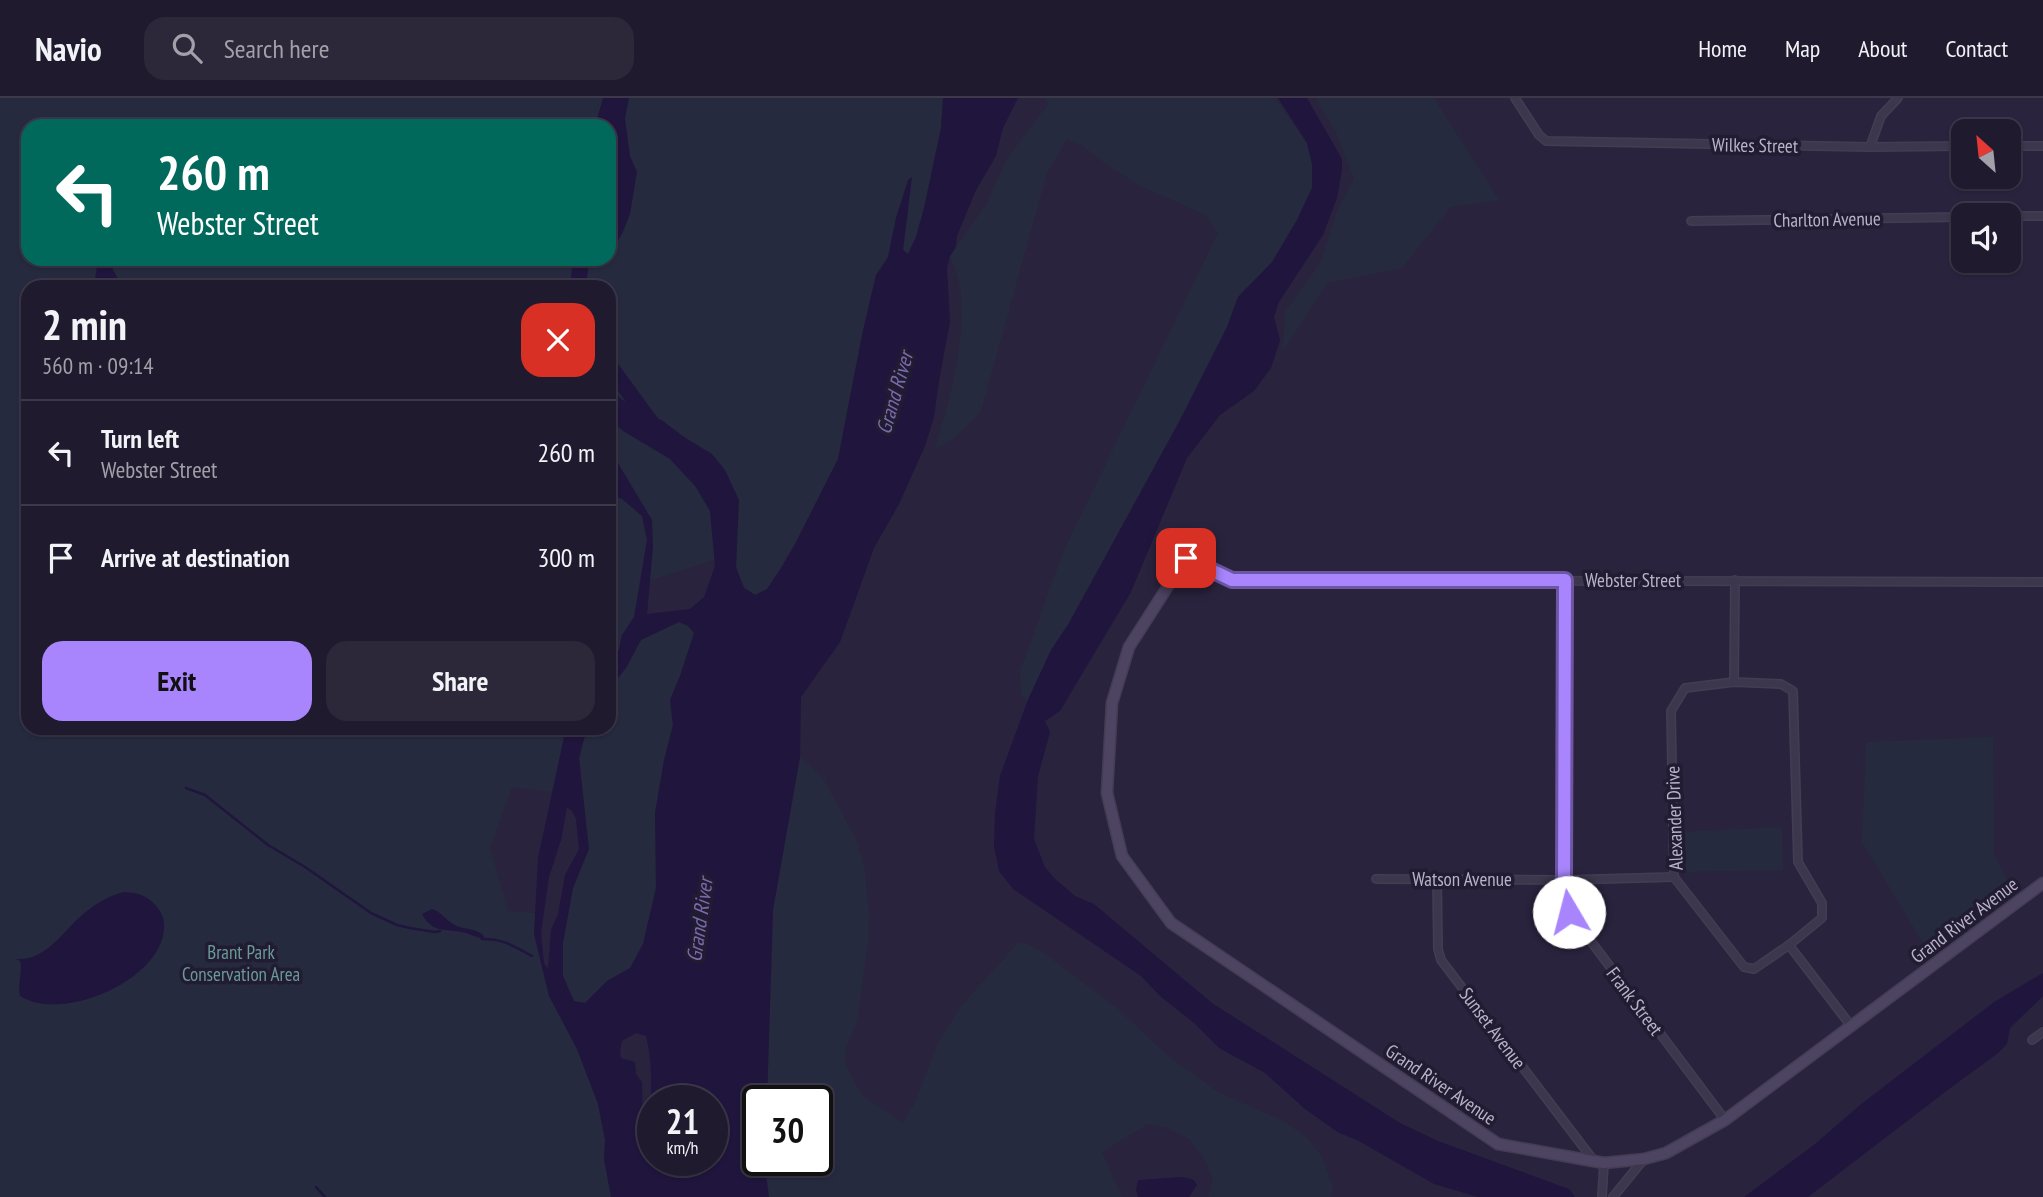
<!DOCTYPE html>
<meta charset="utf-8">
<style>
body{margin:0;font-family:"PT Sans Narrow",sans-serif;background:#2d273a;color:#f1f3f6;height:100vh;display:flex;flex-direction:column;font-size:26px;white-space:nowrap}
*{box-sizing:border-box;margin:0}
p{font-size:23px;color:#a2a1aa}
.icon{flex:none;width:38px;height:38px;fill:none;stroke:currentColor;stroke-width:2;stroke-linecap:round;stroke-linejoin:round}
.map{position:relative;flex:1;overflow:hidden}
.sheet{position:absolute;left:21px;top:182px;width:595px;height:455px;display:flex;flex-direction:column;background:#201a2e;border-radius:21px;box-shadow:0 2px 5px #0004,0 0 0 2px #3d384a}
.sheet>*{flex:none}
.top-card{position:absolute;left:21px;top:21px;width:595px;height:147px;border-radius:21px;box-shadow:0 2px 5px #0004,0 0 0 2px #3d384a;background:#00695c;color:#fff;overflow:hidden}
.needle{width:46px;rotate:333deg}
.tools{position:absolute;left:1951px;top:21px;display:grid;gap:14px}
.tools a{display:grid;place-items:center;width:70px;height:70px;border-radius:14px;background:#201a2e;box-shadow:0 2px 5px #0004,0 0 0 2px #3d384a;font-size:35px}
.speed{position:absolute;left:637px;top:987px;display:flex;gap:14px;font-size:35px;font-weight:700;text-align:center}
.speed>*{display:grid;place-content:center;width:91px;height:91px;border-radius:50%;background:#201a2e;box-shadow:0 2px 5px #0004,0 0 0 2px #3d384a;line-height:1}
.speed small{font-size:18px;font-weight:400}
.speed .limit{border:4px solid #111;border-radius:10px;background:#fff;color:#111}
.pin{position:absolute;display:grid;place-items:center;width:60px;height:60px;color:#fff;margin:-30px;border-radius:14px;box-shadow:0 4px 10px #0006}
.me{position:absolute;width:77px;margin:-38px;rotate:352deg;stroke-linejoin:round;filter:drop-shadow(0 0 5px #0008)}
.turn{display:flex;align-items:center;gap:24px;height:147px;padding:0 21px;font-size:32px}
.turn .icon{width:91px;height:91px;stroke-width:2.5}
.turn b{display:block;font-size:49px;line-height:60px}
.round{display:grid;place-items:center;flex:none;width:74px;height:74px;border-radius:21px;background:#2d273a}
.overview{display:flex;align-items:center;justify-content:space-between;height:119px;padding:0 21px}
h1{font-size:42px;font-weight:800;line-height:52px}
.button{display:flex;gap:14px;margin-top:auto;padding:14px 21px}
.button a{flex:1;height:80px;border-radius:21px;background:#a885fc;color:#111;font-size:28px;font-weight:800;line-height:80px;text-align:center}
.button a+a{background:#2d273a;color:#f1f3f6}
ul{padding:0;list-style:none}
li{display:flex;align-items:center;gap:21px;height:105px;padding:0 21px;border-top:2px solid #3d384a}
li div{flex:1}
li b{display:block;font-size:26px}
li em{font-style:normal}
header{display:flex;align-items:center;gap:42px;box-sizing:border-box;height:98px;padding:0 35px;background:#201a2e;border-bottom:2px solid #3d384a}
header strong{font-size:33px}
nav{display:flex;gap:38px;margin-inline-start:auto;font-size:24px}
.search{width:490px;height:63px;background:#2d273a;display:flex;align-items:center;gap:18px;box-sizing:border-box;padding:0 24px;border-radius:21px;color:#a2a1aa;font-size:26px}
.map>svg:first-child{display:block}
.green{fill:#252a3f;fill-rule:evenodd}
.water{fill:#20153c;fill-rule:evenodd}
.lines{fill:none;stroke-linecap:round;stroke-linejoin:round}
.stream{stroke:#20153c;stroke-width:2.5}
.river{stroke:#20153c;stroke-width:16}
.street-casing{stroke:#433d54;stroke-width:10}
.secondary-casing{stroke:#433d54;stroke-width:13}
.street{stroke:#3d374e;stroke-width:7}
.secondary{stroke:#4d4461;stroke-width:10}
.route-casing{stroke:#6d56a4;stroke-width:18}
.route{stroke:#a885fc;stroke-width:12}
.labels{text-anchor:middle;stroke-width:7;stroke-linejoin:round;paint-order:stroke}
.street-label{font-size:19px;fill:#b9b2c9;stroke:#221c33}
.park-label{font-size:19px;fill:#689b97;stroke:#221c33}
.water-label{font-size:21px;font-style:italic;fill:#7a6aaa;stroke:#221c33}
</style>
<header>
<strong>Navio</strong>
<div class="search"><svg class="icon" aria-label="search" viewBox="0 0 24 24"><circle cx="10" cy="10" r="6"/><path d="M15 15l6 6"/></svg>Search here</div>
<nav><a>Home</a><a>Map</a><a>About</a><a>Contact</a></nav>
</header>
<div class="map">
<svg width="2043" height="1099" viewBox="0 0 2043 1099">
<rect width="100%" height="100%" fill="#2a233e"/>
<g class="green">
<path d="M 0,0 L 943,0 L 941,30 L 924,110 L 916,139 L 908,156 L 903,152 L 908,82 L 896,120 L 888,159 L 876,177 L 862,237 L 838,361 L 795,446 L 781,470 L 767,491 L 755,497 C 737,485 736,474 736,455 L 641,485 L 634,519 L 622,537 L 619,552 L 609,558 L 609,189 L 28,189 L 28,630 L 566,630 L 553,694 L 512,689 L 490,750 L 508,813 L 535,815 L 534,836 L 549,898 L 577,951 L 598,1006 L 605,1042 L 604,1061 L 611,1099 L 0,1099 ZM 28,28 L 609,28 L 609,161 L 28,161 Z"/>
<path d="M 1046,0 L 1275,0 L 1307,45 L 1312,66 L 1312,90 L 1297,122 L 1272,164 L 1238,199 L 1227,229 L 1180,322 L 1069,525 L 1051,552 L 1027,604 L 1021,596 L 1020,574 L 1063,454 L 1218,135 L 1206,117 L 1142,89 L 1104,65 L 1083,48 L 1067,41 L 1047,75 L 981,313 C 968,326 954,345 935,350 C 950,304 969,231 959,184 C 957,175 953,166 950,158 L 987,105 L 1006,62 L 1048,6 Z"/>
<path d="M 1316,0 L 1434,0 L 1499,102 L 1450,109 L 1402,170 L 1327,185 L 1283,253 L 1285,214 L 1321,164 L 1336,115 L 1354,81 L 1337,37 Z"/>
<path d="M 679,524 L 688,528 L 694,535 L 680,578 L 670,602 L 673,627 L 664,662 L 655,715 L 656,790 L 643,846 L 630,870 L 607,883 L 585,905 L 574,903 L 563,878 L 563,845 L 573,790 L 588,751 L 579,660 L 587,630 L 609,630 L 609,591 L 626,570 L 641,542 Z"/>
<path d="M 1993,639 L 1994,755 L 2014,798 L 1929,855 L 1862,744 L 1866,644 Z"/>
<path d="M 800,659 L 823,680 L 856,741 L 865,773 L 869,817 L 868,845 L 857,923 L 846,949 L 845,964 L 853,982 L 863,998 L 903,1025 L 916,1002 L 938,945 L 961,908 L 1018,845 L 1026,845 L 1041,853 L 1118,911 L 1168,958 L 1218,994 L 1283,1023 L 1305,1038 L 1321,1057 L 1333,1089 L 1331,1099 L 1208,1099 L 1213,1081 L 1204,1060 L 1189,1041 L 1168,1030 L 1148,1026 L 1102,1054 L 1122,1099 L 769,1099 L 764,1062 L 817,1062 L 817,1003 L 767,1003 L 773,812 Z"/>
<path d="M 1782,729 L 1783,772 L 1685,774 L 1682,734 Z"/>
</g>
<g class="water">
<path d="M 603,0 L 629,0 L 625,21 L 630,58 L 637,74 L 630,116 L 623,134 L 609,158 L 609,127 L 613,109 L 609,98 L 609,28 L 595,28 Z"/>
<path d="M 943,0 L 1018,0 L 1003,30 L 996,58 L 976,92 L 957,138 L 956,149 L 950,158 L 947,171 L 950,224 L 939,283 L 934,319 L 925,348 L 899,406 L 874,450 L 840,544 L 801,599 L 800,659 L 773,812 L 767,1003 L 758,1003 L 758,1062 L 764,1062 L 769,1099 L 611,1099 L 604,1061 L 605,1042 L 598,1006 L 577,951 L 549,898 L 534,836 L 538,760 L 566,630 L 587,630 L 579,660 L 589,751 L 573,790 L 563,845 L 563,878 L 574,903 L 585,905 L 607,883 L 630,870 L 643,846 L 656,790 L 655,715 L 664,662 L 673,627 L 670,602 L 680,578 L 694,535 L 688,528 L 679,524 L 641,542 L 626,570 L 609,591 L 609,558 L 619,552 L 622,537 L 634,519 L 647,442 L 642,418 L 622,401 L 609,396 L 609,350 L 652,422 L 653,449 L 647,516 L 690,511 L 704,499 L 715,468 L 710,413 L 695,388 L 670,361 L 623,333 L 609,320 L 609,289 L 621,301 L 663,323 L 684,339 L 712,356 L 725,372 L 739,402 L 736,469 L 744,490 L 755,497 L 767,491 L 781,470 L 795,446 L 838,361 L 862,237 L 876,177 L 888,159 L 896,120 L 908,82 L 912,79 L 903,152 L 908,156 L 916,139 L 924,110 L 941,30 ZM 567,709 L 572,713 L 576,721 L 579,751 L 565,777 L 558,816 L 551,832 L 548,871 L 544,865 L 541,835 L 549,779 L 561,742 ZM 636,935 L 646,938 C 654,972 651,1000 648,1034 L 645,1040 L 643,1037 L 642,984 L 636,976 L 635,964 L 621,960 L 620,953 L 622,943 ZM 653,1003 L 712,1003 L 712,1062 L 653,1062 Z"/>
<path d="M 1278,0 L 1307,0 L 1342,61 L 1342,72 L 1337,100 L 1323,137 L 1279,204 L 1274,219 L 1280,242 L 1271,270 L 1254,293 L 1220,317 L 1187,360 L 1131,494 L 1060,613 L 1045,623 L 1050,634 L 1038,678 L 1034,741 L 1045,769 L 1054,780 L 1075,798 L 1094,806 L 1212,905 L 1400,1025 L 1438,1043 L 1569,1091 L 1575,1099 L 1478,1099 L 1434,1086 L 1357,1042 L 1339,1035 L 1305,1011 L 1265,975 L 1219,950 L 1194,925 L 1160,898 L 1141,878 L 1013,791 L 999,773 L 994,748 L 995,715 L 1000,678 L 1027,604 L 1051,552 L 1069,525 L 1180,322 L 1227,229 L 1238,199 L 1272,164 L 1297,122 L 1312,90 L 1312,66 L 1307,45 Z"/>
<path d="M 98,161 L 113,161 L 113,172 L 123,189 L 94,189 Z"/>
<path d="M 124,794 C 139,795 147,797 157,809 C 165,819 165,826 163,838 C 152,886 60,924 20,898 C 17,886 23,875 20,863 L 16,861 C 46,863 61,835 82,817 C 94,807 109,797 124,794 Z"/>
<path d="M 432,811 C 442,814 447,824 457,828 C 467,832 476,830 484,838 L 482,841 C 477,839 471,837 466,835 C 448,830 433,837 422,816 Z"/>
<path d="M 2043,875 L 2043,898 L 2010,930 L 2007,946 L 1997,956 L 1953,988 L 1808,1099 L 1744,1099 L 1815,1046 L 1860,1007 L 1994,904 Z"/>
<path d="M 1183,1079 L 1194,1082 L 1197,1087 L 1189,1099 L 1138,1099 L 1136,1092 L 1138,1082 Z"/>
</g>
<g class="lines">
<g class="stream">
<path d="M 186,690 L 205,697 L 268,747 L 305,769 L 371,815 L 397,827 L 410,830 L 435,834 L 440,833"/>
<path d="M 482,841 C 505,841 513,848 532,858"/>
<path d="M 316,1089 L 325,1099"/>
</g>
<g class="river">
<path d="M 578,189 L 581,161"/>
<path d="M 609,267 L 655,330"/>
</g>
<g class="street-casing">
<g id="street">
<path d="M 1515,0 L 1539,37 L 1546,43 L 1870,49 L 1964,48"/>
<path d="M 2009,48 L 2043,48"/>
<path d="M 1870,49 L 1881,18 L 1898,0"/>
<path d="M 2009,118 L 2043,118"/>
<path d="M 1691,123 L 1964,119"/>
<path d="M 1186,460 L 1232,482 L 2043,484"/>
<path d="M 1565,482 L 1564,782 L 1569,814 L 1725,1022"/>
<path d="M 1734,584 L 1781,586 L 1793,593 L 1798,764 L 1822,805 L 1822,820 L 1789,847 L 1754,871 L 1744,869 L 1674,779 L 1671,613 L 1685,590 Z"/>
<path d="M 1734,584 L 1735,482"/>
<path d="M 1376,781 L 1564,782 L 1674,779"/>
<path d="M 1437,781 L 1438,851 L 1441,862 L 1594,1063"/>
<path d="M 1789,847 L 1851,928"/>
<path d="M 2032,942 L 2043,934"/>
<path d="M 1602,1099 L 1604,1065"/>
<path d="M 1613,1099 L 1644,1061"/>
</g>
</g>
<g class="secondary-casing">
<path id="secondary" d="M 1186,460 L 1129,549 L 1112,605 L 1107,695 L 1122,758 L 1171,825 L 1498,1046 L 1604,1065 L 1644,1061 L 1666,1055 L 1725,1022 L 2043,785"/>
</g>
<use href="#street" class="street"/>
<use href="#secondary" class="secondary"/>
</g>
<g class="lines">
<g class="route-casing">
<path id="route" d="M 1186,460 L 1232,482 L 1565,482 L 1564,782 L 1569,814"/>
</g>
<use href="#route" class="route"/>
</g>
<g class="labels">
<g class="street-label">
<text transform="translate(1755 47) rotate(1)" y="7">Wilkes Street</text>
<text transform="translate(1827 121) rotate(-1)" y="7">Charlton Avenue</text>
<text x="1633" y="489">Webster Street</text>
<text transform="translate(1674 720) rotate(-92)" y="7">Alexander Drive</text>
<text x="1462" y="788">Watson Avenue</text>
<text transform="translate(1964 822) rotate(-37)" y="7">Grand River Avenue</text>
<text transform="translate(1635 903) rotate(53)" y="7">Frank Street</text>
<text transform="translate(1493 930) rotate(53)" y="7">Sunset Avenue</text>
<text transform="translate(1441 986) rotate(34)" y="7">Grand River Avenue</text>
</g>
<g class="park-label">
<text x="241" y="861">Brant Park<tspan x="241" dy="22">Conservation Area</tspan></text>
</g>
<g class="water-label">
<text transform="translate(895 295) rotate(-74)" y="7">Grand River</text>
<text transform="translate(700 822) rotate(-82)" y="7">Grand River</text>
</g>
</g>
</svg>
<div class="tools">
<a><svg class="needle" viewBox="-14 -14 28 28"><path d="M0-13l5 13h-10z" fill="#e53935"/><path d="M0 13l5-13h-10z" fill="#a2a1aa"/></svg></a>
<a><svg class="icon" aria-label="sound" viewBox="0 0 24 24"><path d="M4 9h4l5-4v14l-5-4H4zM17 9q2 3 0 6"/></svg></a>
</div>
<div class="speed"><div>21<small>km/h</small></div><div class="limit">30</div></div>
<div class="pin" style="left:1186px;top:460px;background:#d93025"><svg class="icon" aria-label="arrive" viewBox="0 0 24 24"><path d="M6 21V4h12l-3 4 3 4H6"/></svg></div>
<svg class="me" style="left:1569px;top:814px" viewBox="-20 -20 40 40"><circle r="19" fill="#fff"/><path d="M0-13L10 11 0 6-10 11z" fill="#a885fc"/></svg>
<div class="top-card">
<div class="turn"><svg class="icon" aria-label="left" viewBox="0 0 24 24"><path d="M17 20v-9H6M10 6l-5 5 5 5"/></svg><div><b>260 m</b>Webster Street</div></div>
</div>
<section class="sheet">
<div class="overview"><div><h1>2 min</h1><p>560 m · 09:14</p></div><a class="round" style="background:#d93025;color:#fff"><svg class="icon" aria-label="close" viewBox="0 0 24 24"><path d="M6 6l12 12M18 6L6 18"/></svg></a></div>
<ul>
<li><svg class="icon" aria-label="left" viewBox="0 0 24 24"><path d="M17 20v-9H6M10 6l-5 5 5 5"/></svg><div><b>Turn left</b><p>Webster Street</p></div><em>260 m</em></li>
<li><svg class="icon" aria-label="arrive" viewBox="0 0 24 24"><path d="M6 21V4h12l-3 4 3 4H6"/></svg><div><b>Arrive at destination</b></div><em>300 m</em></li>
</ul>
<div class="button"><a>Exit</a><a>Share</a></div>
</section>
</div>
